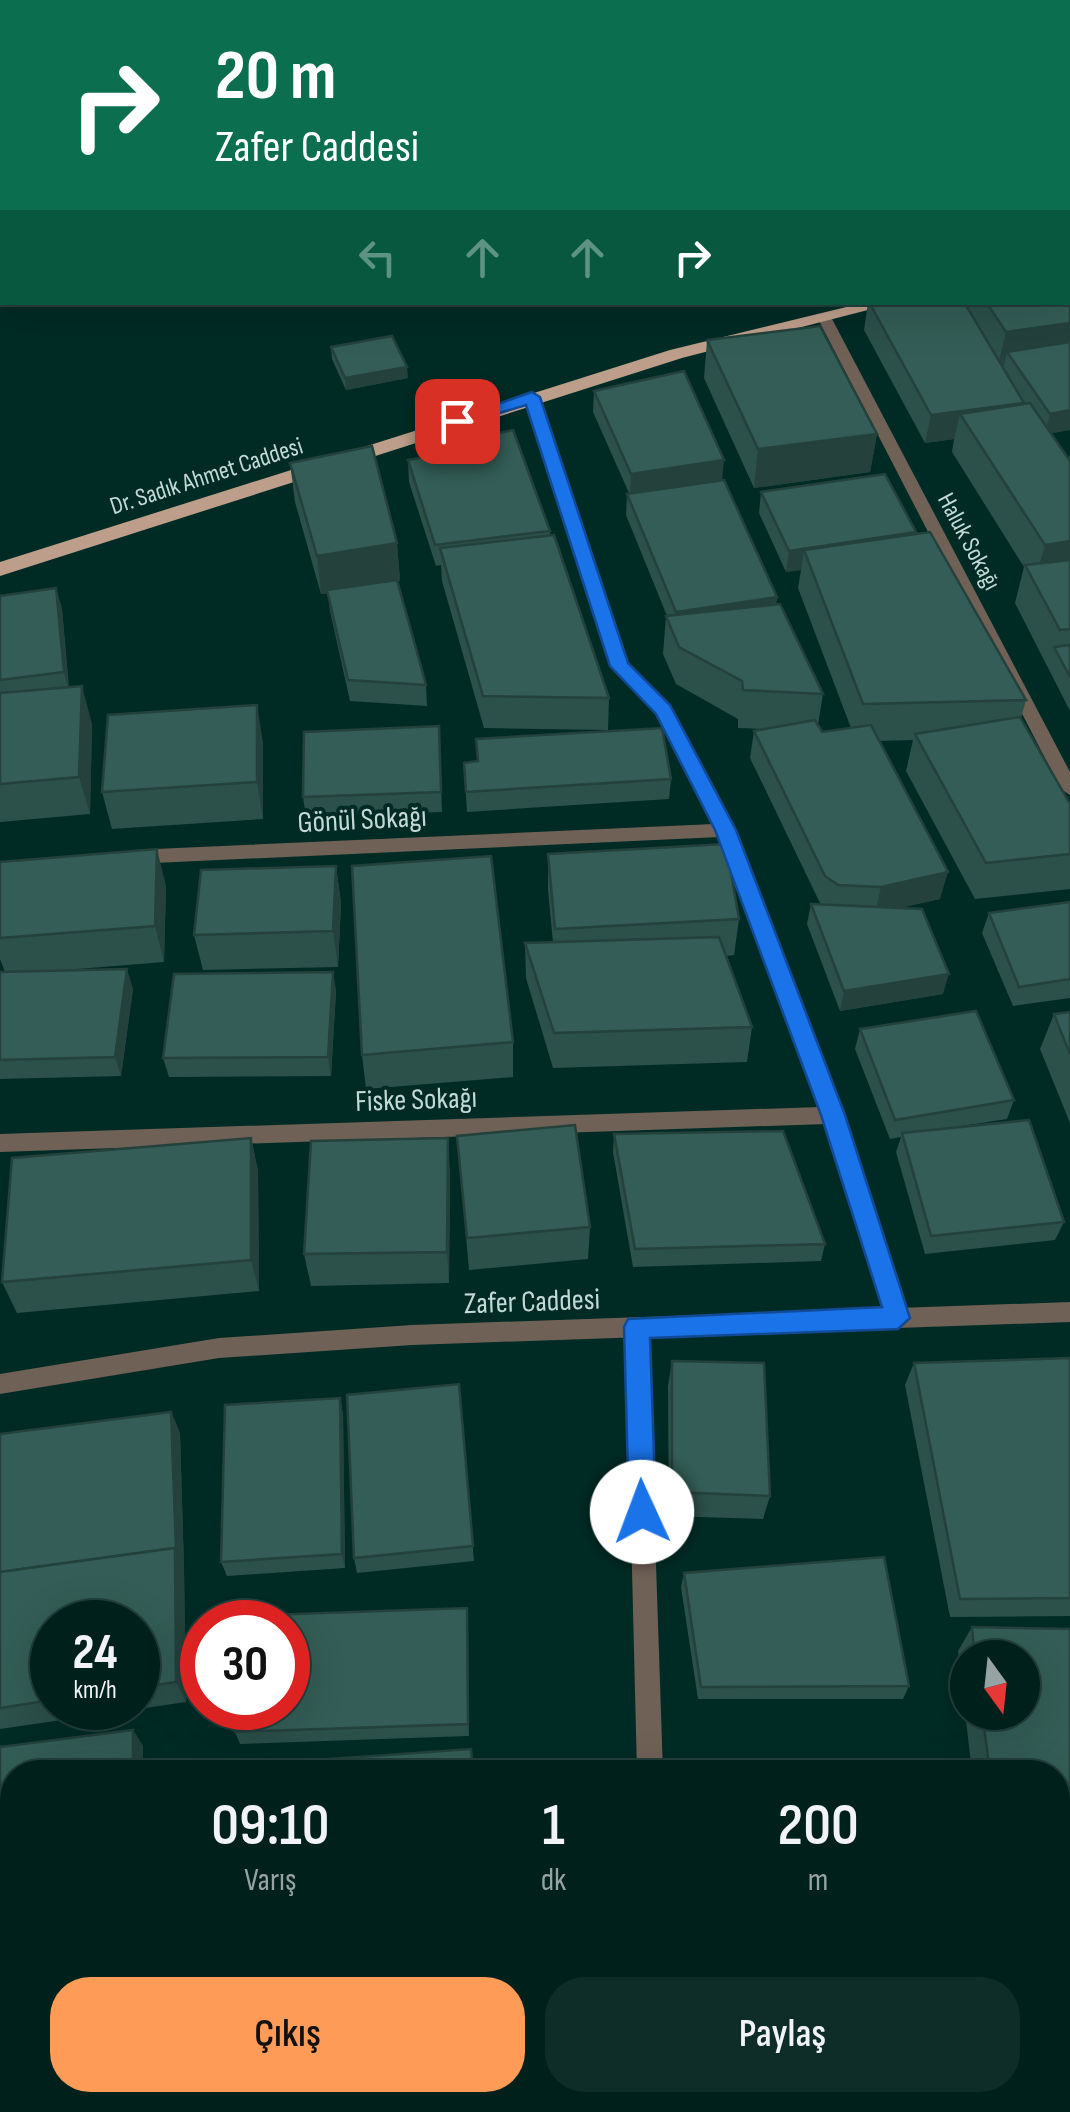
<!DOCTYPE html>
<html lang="tr">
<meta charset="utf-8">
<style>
body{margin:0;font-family:"Sofia Sans Condensed",sans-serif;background:#0e2d29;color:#f1f3f6;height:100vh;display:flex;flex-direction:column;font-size:38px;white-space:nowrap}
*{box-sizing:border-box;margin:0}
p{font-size:32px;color:#95a3a3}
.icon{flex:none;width:55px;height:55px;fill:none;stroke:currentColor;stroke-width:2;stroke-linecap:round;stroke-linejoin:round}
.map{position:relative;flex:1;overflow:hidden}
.details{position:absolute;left:0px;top:1760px;width:1070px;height:352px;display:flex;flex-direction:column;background:#00201c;border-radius:40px 40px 0 0;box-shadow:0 10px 40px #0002,0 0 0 2px #223e3b}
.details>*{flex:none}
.top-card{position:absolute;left:0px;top:0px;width:1070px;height:305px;box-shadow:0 10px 40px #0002,0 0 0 2px #223e3b;background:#0b6e4f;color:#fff;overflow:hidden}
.needle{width:65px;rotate:165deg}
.tools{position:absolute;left:950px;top:1640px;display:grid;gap:20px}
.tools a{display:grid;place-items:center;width:90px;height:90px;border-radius:50%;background:#00201c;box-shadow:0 10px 40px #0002,0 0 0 2px #223e3b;font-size:50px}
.speed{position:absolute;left:30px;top:1600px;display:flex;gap:20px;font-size:50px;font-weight:700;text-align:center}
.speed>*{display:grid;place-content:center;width:130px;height:130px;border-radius:50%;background:#00201c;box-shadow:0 10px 40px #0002,0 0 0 2px #223e3b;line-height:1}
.speed small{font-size:25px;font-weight:400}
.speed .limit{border:15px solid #d22;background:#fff;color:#111}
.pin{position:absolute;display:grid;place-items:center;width:85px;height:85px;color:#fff;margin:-42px;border-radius:20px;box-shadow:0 5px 15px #0006}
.me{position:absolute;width:110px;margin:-55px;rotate:358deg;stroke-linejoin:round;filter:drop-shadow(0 0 8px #0008)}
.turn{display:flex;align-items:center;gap:35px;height:210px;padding:0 50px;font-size:45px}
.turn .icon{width:130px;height:130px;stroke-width:2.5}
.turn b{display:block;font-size:70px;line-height:85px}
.lanes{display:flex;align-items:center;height:95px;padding:0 50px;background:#0003;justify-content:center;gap:50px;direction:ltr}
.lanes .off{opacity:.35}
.eta{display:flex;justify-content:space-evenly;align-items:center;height:170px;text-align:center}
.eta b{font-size:60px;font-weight:600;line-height:70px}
.action{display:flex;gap:20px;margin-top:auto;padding:20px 50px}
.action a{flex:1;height:115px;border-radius:40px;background:#fe9c57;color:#111;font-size:40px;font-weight:600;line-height:115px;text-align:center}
.action a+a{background:#0e2d29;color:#f1f3f6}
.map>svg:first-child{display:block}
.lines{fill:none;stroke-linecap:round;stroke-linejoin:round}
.minor{fill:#706157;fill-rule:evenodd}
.tertiary{fill:#706157;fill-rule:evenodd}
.primary{fill:#bd9e8a;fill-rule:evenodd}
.wall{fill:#2c504a;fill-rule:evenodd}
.shaded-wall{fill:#24413c}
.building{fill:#335d56;stroke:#24413c;stroke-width:2.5}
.route{fill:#1a73e8;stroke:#114b97;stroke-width:2.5}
.labels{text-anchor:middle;stroke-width:8;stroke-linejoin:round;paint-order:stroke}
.far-street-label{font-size:25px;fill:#c3d9d5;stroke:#002b25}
.street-label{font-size:30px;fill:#c3d9d5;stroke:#002b25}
</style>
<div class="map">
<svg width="1070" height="2112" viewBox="0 0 1070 2112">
<rect width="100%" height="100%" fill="#002b25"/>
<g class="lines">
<g class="minor">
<path d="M 661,0 L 673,0 L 675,2 L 663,2 Z"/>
<path d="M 824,313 L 831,317 L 1070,772 L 1070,795 L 1061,789 L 817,317 Z"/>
<path d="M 532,393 L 539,397 L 627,664 L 669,706 L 735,830 L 843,1115 L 909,1318 L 906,1325 L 898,1328 L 890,1325 L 887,1318 L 826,1124 L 0,1152 L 0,1134 L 820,1107 L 720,837 L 133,864 L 124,857 L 133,850 L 714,824 L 656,714 L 611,666 L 525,397 Z"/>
<path d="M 637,1317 L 645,1320 L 648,1327 L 663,1772 L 637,1772 L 626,1327 L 629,1320 Z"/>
<path d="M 645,2100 L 673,2100 L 674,2112 L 646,2112 Z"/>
</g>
<path class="tertiary" d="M 1070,1302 L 1070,1322 L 412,1345 L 219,1358 L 0,1394 L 0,1374 L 219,1338 L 412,1325 Z"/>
<g class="primary">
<rect x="1068" y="267" width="2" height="10"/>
<path d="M 867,302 L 899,302 L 682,358 L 0,576 L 0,562 L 670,350 Z"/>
</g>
</g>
<g class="wall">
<path d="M 1070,49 L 1070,105 L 1068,102 L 1068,50 Z"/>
<path d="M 868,302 L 967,307 L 968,302 L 1068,302 L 1051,434 L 1069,459 L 1070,454 L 1070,711 L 1015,603 L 1024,567 L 952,452 L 954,439 L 925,443 L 864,330 Z"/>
<path d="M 707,340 L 877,434 L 870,472 L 754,488 L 704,378 Z"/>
<path d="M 331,347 L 408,378 L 346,390 L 332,359 Z"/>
<path d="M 594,391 L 722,480 L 777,597 L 776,605 L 823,694 L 818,725 L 822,732 L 851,728 L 798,588 L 801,570 L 786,572 L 759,513 L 761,492 L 916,532 L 916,534 L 1026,700 L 1021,718 L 1070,804 L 1070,889 L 975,899 L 906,771 L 913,740 L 879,741 L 940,899 L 898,908 L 943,994 L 840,1011 L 807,924 L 811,904 L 823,905 L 820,903 L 750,758 L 754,731 L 763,729 L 738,728 L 738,719 L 676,684 L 663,654 L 666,616 L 667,616 L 626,515 L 627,494 L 629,493 L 593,412 Z"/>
<path d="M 408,460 L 550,531 L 550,535 L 609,698 L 608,730 L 484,728 L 442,581 L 441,565 L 436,566 L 409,482 Z"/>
<path d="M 290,463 L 397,543 L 400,581 L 398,581 L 426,685 L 427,706 L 350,701 L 330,611 L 328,593 L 321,594 L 295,502 Z"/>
<path d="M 56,588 L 62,609 L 69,687 L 92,724 L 90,814 L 0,822 L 0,596 Z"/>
<path d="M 439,726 L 442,812 L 306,817 L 303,797 Z"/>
<path d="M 476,739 L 671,779 L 669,799 L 467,812 L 464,763 L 477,761 Z"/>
<path d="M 263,743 L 263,819 L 112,829 L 102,792 Z"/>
<path d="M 548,854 L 739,919 L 734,955 L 726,956 L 752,1027 L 747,1062 L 553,1068 L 526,978 L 525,943 L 553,942 L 548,890 Z"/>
<path d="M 0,862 L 166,886 L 164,962 L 53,971 L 133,989 L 121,1076 L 0,1079 L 0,975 L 5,972 L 0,959 Z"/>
<path d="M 336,866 L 341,903 L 338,967 L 203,970 L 194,935 Z"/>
<path d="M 1070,902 L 1070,998 L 1013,1006 L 982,933 L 989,913 Z"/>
<path d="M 333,972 L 336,992 L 331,1076 L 169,1077 L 163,1058 Z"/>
<path d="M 1070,1012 L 1070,1123 L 1040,1049 L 1054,1014 Z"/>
<path d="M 860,1029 L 1014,1100 L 1007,1119 L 956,1127 L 1064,1222 L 1055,1240 L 925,1254 L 896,1152 L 901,1137 L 890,1139 L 855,1049 Z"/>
<path d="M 513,1042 L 513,1077 L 366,1089 L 362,1055 Z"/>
<path d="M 614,1134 L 825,1244 L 821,1261 L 633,1267 L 613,1152 Z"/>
<path d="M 457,1136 L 590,1227 L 588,1259 L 469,1270 Z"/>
<path d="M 251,1138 L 258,1171 L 259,1291 L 17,1313 L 2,1282 Z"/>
<path d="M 450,1171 L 449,1283 L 311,1286 L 304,1254 Z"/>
<path d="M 1070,1358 L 1070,1616 L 950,1617 L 905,1385 L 914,1363 Z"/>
<path d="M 672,1361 L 770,1496 L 763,1519 L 669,1516 L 668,1386 Z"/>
<path d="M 459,1384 L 474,1561 L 357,1573 L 354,1558 Z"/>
<path d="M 340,1398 L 343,1414 L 345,1568 L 227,1576 L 221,1562 Z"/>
<path d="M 171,1412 L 180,1433 L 184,1570 L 186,1702 L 0,1729 L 0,1434 ZM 52,1622 L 138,1622 L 138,1708 L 52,1708 Z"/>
<path d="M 684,1573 L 909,1686 L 903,1699 L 698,1699 L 681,1587 Z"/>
<path d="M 468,1621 L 469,1736 L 240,1744 L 235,1732 Z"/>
<path d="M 972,1627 L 1070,1629 L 1070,1964 L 1058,1964 L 1058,1772 L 972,1772 L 958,1651 ZM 968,1658 L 1022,1658 L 1022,1712 L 968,1712 Z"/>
<path d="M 133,1730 L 143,1746 L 12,1772 L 12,2064 L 0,2066 L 0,1747 Z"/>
<path d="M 715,2100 L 971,2100 L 972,2112 L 716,2112 Z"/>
<path d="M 1007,2100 L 1058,2100 L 1070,2112 L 1008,2112 Z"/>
</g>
<g class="shaded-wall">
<rect x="370" y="0" width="44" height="2"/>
<path d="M 609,0 L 638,0 L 638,2 L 592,2 Z"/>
<path d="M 704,0 L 766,0 L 752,2 L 704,2 Z"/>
<path d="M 0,110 L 2,110 L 2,155 L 0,144 Z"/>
<path d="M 1070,323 L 1070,359 L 1007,352 L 1003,369 L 997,370 L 1006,332 Z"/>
<path d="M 407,367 L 408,378 L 346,390 L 345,378 Z"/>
<path d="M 1024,403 L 960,414 L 954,439 L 925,443 L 931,415 Z"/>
<path d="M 1070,410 L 1070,430 L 1044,435 L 1050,414 Z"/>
<path d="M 877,434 L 870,472 L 754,488 L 758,449 Z"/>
<path d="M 724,460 L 722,481 L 630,495 L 631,474 Z"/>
<path d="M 916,532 L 912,553 L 804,550 L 801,570 L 786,572 L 789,551 Z"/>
<path d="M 1070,541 L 1070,577 L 1034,583 L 1045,545 Z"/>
<path d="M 397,543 L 400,581 L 321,594 L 317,556 Z"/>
<path d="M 56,588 L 62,609 L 69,693 L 64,672 Z"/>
<path d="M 777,597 L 774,618 L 674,633 L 676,612 Z"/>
<path d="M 82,686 L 92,724 L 90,814 L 79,777 Z"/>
<path d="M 257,705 L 263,743 L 263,819 L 257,782 Z"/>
<path d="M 157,849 L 166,886 L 164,962 L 155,926 Z"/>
<path d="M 336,866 L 341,903 L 338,967 L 333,931 Z"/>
<path d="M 948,872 L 940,899 L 875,914 L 881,887 Z"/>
<path d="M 127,969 L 133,989 L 121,1076 L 115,1057 Z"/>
<path d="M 333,972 L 336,992 L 331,1076 L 328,1057 Z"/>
<path d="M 949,974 L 943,994 L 840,1011 L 844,991 Z"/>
<path d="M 251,1138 L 258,1171 L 259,1291 L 251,1260 Z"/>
<path d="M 448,1138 L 450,1171 L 449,1283 L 447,1252 Z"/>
<path d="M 340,1398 L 343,1414 L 345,1568 L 342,1554 Z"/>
<path d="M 171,1412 L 180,1433 L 184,1570 L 186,1702 L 176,1682 Z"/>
<path d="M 467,1608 L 468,1621 L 469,1736 L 468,1724 Z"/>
<path d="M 133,1730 L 143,1746 L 143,1772 L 133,1772 Z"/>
<rect x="125" y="2100" width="13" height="12"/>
</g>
<g class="building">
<path d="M 285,0 L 372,0 L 373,2 L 286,2 Z"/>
<path d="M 526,0 L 538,0 L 539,2 L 507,2 Z"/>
<path d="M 572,0 L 609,0 L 592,2 L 573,2 Z"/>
<path d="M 1070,49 L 1070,71 L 1068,68 L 1068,50 Z"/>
<rect x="0" y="71" width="2" height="32"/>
<rect x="0" y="103" width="2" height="24"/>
<path d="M 1068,281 L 1070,284 L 1070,323 L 1006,332 L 986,302 L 1068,302 Z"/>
<path d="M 869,302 L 964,302 L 1024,403 L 931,415 Z"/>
<path d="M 820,326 L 877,434 L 758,449 L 707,340 Z"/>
<path d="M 392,336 L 407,367 L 345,378 L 331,347 Z"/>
<path d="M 1070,342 L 1070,410 L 1050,414 L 1007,352 Z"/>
<path d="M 684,371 L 724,460 L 631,474 L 594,391 Z"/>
<path d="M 1030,403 L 1070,461 L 1070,541 L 1045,545 L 960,414 Z"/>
<path d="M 513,430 L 550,531 L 435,545 L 408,460 L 466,449 L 481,437 Z"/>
<path d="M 372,446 L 397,543 L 317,556 L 290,463 Z"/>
<path d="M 885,474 L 916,532 L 789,551 L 761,492 Z"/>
<path d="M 724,480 L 777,597 L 676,612 L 627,494 Z"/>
<path d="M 930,532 L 1026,700 L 863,704 L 804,550 Z"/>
<path d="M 554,535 L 609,698 L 483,696 L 440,548 Z"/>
<path d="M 1070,560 L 1070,629 L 1060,630 L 1025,565 Z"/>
<path d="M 397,580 L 426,685 L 348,680 L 327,590 Z"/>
<path d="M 56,588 L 64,672 L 0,680 L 0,596 Z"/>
<path d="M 780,604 L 823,694 L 743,690 L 742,681 L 679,647 L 666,616 Z"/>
<path d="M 1070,645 L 1070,677 L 1054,647 Z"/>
<path d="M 82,686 L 79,777 L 0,784 L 0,693 Z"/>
<path d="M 257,705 L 257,782 L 102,792 L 108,715 Z"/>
<path d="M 1020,717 L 1070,804 L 1070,854 L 986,863 L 915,734 Z"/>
<path d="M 815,720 L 822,732 L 871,725 L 948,872 L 881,887 L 838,885 L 825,876 L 754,731 Z"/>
<path d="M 439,726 L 441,792 L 303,797 L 304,732 Z"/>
<path d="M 662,728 L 671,779 L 466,792 L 464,763 L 478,761 L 476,739 Z"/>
<path d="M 726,844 L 739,919 L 555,929 L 548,854 Z"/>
<path d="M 157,849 L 155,926 L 0,938 L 0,862 Z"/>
<path d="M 491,856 L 513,1042 L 362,1055 L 352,866 Z"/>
<path d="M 336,866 L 333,931 L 194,935 L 201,870 Z"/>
<path d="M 1070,902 L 1070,979 L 1019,987 L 989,913 Z"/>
<path d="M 811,904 L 922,909 L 949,974 L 844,991 Z"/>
<path d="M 719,937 L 752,1027 L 554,1033 L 525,943 Z"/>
<path d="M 127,969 L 115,1057 L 0,1060 L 0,972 Z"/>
<path d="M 333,972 L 328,1057 L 163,1058 L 174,974 Z"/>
<path d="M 976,1011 L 1014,1100 L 895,1120 L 860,1029 Z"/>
<path d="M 1070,1012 L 1070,1054 L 1054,1014 Z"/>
<path d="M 1029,1120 L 1064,1222 L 931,1236 L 902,1133 Z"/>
<path d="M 575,1125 L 590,1227 L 467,1238 L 457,1136 Z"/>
<path d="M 783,1131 L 825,1244 L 635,1249 L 614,1134 Z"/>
<path d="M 251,1138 L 251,1260 L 2,1282 L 12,1158 Z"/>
<path d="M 448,1138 L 447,1252 L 304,1254 L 311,1141 Z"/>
<path d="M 1070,1358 L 1070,1598 L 960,1599 L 914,1363 Z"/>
<path d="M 672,1361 L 764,1363 L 770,1496 L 672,1492 Z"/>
<path d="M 459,1384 L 473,1546 L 354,1558 L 347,1395 Z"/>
<path d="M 340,1398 L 342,1554 L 221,1562 L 225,1405 Z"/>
<path d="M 171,1412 L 176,1551 L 175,1548 L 0,1572 L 0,1434 Z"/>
<path d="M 175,1548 L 176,1682 L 138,1688 L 138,1622 L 52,1622 L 52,1700 L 0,1708 L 0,1572 Z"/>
<path d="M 884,1557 L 909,1686 L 701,1687 L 684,1573 Z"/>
<path d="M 467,1608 L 468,1724 L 235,1732 L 236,1708 L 288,1708 L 288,1622 L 242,1622 L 242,1616 Z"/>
<path d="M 972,1627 L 1070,1629 L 1070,1949 L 1058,1949 L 1058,1772 L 990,1772 L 982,1712 L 1022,1712 L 1022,1658 L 975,1658 Z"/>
<path d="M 133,1730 L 133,1772 L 12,1772 L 12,2053 L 0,2055 L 0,1747 Z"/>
<path d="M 471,1749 L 473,1772 L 260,1772 L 260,1764 Z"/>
<path d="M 1058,1990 L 1070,1991 L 1070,2112 L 1027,2112 L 1026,2100 L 1058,2100 Z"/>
<path d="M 66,2100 L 125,2100 L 125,2112 L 3,2112 Z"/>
<path d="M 190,2100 L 493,2100 L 494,2112 L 190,2112 Z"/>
<path d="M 723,2100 L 971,2100 L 972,2112 L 724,2112 Z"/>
</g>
<path class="route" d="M 532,392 L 540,397 L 628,663 L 670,705 L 736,830 L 845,1115 L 910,1318 L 898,1329 L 650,1338 L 656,1512 L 652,1522 L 642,1525 L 633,1522 L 629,1512 L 624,1327 L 628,1319 L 882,1307 L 821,1115 L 715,830 L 656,714 L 610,666 L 526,405 L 457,426 L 449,421 Z"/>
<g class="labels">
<g class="far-street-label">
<text transform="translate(206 475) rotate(-18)" y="9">Dr. Sadık Ahmet Caddesi</text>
<text transform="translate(970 541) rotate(62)" y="9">Haluk Sokağı</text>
</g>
<g class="street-label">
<text transform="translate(362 819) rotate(-3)" y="10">Gönül Sokağı</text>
<text transform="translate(416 1099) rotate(-2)" y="10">Fiske Sokağı</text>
<text transform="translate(532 1301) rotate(-2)" y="10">Zafer Caddesi</text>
</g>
</g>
</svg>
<div class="tools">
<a><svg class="needle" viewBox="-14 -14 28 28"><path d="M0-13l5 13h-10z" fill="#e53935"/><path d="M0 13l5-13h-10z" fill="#95a3a3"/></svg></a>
</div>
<div class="speed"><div>24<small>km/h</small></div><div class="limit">30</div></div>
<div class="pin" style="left:457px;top:421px;background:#d93025"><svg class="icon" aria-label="arrive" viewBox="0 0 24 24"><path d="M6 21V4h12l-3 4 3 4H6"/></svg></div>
<svg class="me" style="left:642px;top:1512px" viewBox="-20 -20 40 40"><circle r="19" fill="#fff"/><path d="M0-13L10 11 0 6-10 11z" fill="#1a73e8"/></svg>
<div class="top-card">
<div class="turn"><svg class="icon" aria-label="right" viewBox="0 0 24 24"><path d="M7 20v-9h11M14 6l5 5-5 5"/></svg><div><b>20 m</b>Zafer Caddesi</div></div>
<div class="lanes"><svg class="icon off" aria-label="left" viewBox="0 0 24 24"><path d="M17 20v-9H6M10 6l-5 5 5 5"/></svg><svg class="icon off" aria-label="ahead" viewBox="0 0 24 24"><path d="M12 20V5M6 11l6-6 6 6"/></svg><svg class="icon off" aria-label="ahead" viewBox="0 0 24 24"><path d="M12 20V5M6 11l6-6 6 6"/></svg><svg class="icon" aria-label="right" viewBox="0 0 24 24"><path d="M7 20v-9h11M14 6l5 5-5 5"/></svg></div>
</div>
<section class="details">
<div class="eta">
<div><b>09:10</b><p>Varış</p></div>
<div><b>1</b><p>dk</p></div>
<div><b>200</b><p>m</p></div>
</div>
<div class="action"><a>Çıkış</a><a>Paylaş</a></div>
</section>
</div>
